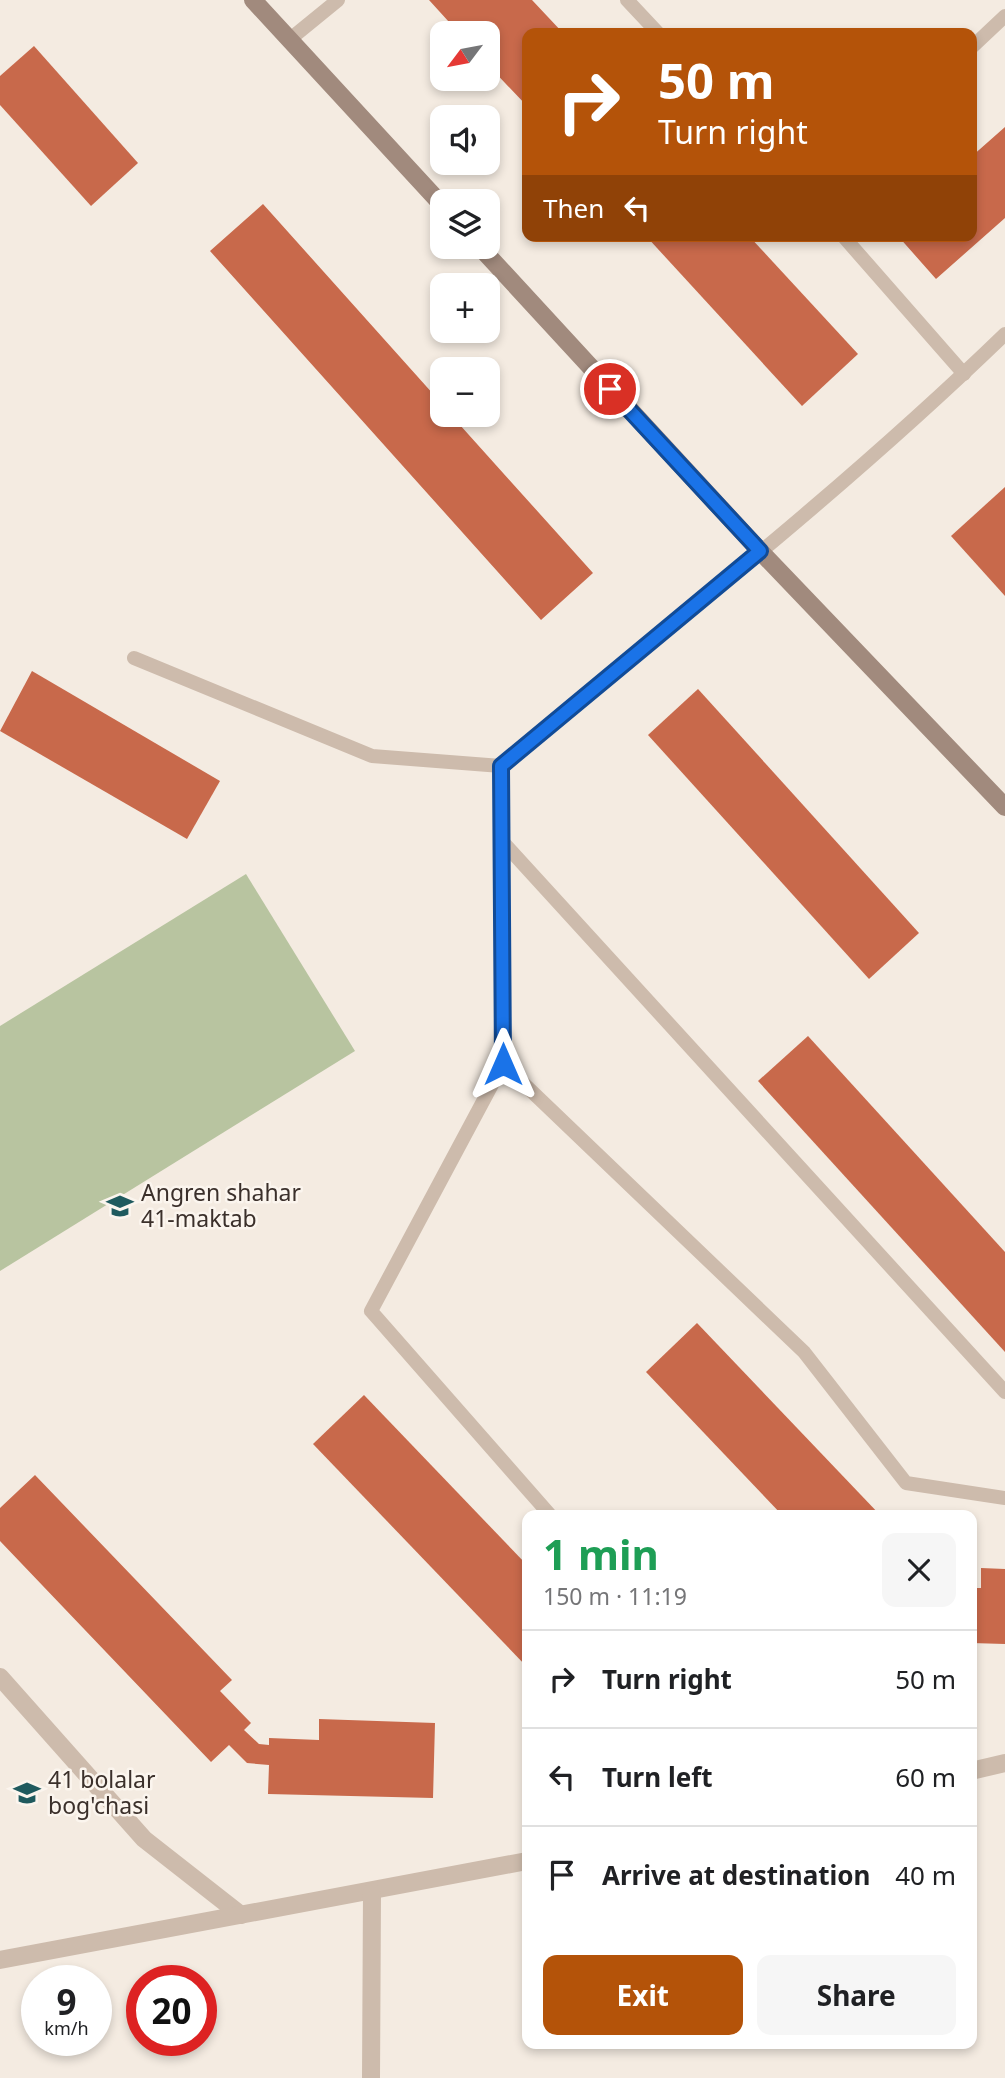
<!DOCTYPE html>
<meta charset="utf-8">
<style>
body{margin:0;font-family:"Noto Sans",sans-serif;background:#f6f6f6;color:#202124;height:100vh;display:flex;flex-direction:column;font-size:26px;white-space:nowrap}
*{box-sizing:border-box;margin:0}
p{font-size:23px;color:#757577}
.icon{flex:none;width:38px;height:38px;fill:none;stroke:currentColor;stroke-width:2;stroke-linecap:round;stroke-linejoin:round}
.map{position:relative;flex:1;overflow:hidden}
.side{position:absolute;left:522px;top:1510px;width:455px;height:539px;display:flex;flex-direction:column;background:#fff;border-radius:14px;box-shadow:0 4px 10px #0003}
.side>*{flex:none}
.top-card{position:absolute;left:522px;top:28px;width:455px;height:214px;border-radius:14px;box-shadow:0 4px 10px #0003;background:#b45309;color:#fff;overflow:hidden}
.needle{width:46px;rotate:238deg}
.fabs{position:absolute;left:430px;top:21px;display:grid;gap:14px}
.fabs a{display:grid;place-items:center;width:70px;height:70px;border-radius:14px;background:#fff;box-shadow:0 4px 10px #0003;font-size:35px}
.speed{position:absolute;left:21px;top:1965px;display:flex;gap:14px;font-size:35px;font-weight:700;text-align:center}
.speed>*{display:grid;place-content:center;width:91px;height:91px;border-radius:50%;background:#fff;box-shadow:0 4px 10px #0003;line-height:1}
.speed small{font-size:18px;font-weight:400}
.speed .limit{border:10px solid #d22;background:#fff;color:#111}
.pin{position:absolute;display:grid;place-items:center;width:60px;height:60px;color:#fff;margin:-30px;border:4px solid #fff;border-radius:50%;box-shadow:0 2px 7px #0007}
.me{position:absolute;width:77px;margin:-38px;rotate:0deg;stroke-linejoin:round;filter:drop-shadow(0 0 5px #0008)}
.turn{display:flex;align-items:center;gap:24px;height:147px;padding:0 21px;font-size:32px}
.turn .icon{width:91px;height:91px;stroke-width:2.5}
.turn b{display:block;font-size:49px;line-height:60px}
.then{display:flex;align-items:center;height:66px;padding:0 21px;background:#0003;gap:14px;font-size:26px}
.round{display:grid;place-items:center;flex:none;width:74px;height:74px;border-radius:14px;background:#f6f6f6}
.summary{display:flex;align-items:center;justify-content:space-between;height:119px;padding:0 21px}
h1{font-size:42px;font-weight:700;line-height:52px;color:#1e9e55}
.action{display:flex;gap:14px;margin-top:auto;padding:14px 21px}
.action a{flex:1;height:80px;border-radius:14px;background:#b45309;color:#fff;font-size:28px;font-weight:700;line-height:80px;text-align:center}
.action a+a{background:#f6f6f6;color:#202124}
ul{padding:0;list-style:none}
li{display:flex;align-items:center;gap:21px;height:98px;padding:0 21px;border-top:2px solid #e0e0e0}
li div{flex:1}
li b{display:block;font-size:26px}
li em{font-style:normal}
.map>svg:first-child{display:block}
.green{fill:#b8c4a0}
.building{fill:#c8694b}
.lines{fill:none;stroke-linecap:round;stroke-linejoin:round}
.lane{stroke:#cdbbac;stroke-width:14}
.street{stroke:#cdbbac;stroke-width:18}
.secondary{stroke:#a18a7d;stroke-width:18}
.route-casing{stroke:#114b97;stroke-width:18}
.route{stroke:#1a73e8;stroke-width:12}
.labels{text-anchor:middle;stroke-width:5;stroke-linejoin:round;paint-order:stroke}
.poi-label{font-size:23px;fill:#3b302b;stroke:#fbf5ee;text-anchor:start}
</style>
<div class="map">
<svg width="1005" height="2078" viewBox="0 0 1005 2078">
<rect width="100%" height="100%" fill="#f4ebe1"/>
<path class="green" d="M 246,874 L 355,1051 L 0,1271 L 0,1026 Z"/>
<g class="building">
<path d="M 429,0 L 532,0 L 563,33 L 527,33 L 527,106 L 488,65 L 488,33 L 459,33 Z"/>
<path d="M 34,46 L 138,163 L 91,206 L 0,105 L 0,76 Z"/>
<path d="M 1005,127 L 1005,218 L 936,279 L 898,236 L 971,236 L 971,157 Z"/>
<path d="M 263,204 L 443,405 L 443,415 L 451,415 L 593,573 L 541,620 L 210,251 Z"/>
<path d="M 646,236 L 749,236 L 858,354 L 802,406 Z"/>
<path d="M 1005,487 L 1005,596 L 951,536 Z"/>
<path d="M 32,671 L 220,781 L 187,839 L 0,731 Z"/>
<path d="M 698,689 L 919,933 L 869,979 L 648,735 Z"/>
<path d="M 808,1036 L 1005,1252 L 1005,1352 L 758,1081 Z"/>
<path d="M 697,1323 L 881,1516 L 783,1516 L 646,1372 Z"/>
<path d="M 364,1395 L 527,1565 L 527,1667 L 313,1444 Z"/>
<path d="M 35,1475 L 232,1680 L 220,1691 L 251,1723 L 244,1730 L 259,1744 L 269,1745 L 269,1738 L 319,1740 L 319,1719 L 435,1723 L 433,1798 L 268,1794 L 269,1765 L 247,1763 L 229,1745 L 211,1762 L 0,1541 L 0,1508 Z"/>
<path d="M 981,1568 L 1005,1569 L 1005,1644 L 971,1643 L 971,1588 L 981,1588 Z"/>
</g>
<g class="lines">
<g class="lane">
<path d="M 627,0 L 658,33"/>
<path d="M 289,40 L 338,0"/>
<path d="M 971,48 L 1005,16"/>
<path d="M 843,236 L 964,374"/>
<path d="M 134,658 L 372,756 L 501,766 C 671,625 846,488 1005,334"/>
<path d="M 501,766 L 503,1064 L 371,1311 L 551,1516"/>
<path d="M 502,841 L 1005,1392"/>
<path d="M 503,1064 L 804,1352 L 906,1483 L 1005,1498"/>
</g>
<g class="street">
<path d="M 0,1677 L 144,1839 L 241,1915"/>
<path d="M 971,1771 L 1005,1763"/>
<path d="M 0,1960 L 527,1861"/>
<path d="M 371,2078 L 372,1892"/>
</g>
<g class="secondary">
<path d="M 253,0 L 443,206"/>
<path d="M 480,247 L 760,551 L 1005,807"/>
</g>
</g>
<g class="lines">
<g class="route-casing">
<path id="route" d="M 503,1064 L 501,766 L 760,551 L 610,389"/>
</g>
<use href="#route" class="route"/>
</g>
<defs>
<g id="school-bare" transform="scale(2.1)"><path d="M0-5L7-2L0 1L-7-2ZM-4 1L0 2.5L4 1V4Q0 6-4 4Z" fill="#1f5a5e" stroke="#fbf5ee" stroke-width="2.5" paint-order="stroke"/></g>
</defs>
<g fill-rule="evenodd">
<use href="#school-bare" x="120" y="1206"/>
<use href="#school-bare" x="27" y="1793"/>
</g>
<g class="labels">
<g class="poi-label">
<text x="141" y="1201">Angren shahar<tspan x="141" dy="26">41-maktab</tspan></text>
<text x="48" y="1788">41 bolalar<tspan x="48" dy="26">bog'chasi</tspan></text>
</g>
</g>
</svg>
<div class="fabs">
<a><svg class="needle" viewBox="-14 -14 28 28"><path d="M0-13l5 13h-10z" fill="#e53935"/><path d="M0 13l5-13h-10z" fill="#757577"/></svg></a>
<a><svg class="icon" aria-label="sound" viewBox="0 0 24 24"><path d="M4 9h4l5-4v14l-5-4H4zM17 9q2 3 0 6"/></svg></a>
<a><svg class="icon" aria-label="layers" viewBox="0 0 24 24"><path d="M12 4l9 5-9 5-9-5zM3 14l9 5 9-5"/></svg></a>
<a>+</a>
<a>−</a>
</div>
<div class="speed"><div>9<small>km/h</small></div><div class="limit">20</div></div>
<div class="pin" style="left:610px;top:389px;background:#d93025"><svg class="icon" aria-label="arrive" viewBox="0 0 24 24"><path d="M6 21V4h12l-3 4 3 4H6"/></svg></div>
<svg class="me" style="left:503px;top:1064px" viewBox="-20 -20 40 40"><path d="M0-17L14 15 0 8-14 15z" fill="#1a73e8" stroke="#fff" stroke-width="4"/></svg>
<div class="top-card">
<div class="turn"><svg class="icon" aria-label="right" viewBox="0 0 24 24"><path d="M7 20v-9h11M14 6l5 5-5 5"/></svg><div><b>50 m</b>Turn right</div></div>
<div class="then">Then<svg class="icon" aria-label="left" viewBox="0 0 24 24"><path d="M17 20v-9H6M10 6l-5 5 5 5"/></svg></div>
</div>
<section class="side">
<div class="summary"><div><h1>1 min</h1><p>150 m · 11:19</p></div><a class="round"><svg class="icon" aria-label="close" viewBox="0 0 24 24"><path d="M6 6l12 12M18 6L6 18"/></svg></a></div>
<ul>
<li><svg class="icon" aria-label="right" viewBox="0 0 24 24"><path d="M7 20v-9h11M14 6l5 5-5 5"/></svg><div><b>Turn right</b></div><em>50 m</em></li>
<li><svg class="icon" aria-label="left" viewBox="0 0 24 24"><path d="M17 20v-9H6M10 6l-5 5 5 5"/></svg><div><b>Turn left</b></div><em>60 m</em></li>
<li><svg class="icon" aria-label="arrive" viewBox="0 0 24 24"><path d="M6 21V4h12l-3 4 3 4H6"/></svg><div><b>Arrive at destination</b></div><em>40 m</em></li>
</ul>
<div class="action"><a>Exit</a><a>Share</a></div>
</section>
</div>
